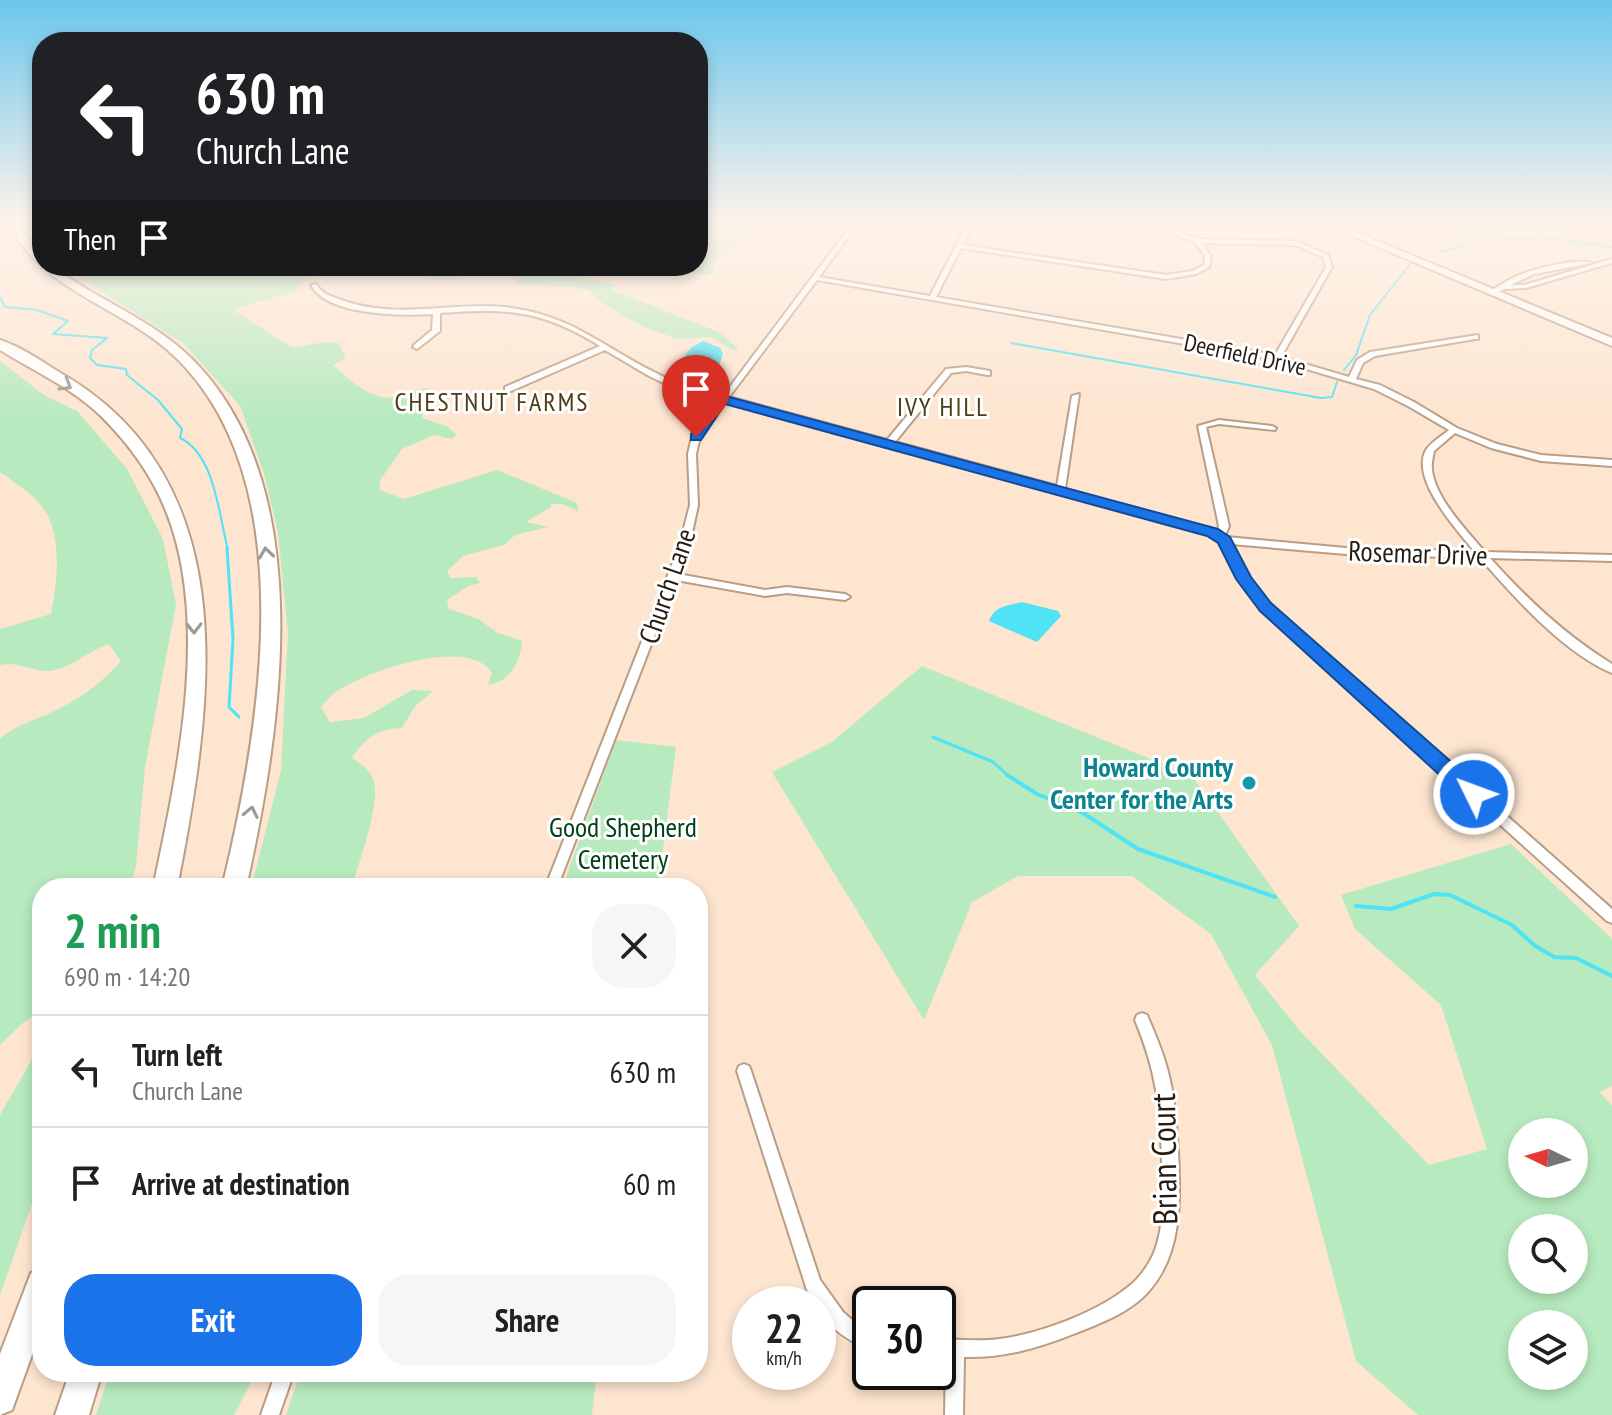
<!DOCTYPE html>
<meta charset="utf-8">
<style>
body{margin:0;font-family:"PT Sans Narrow",sans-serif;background:#f6f6f6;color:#202124;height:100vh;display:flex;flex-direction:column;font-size:30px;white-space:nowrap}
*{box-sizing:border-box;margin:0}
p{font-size:26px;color:#757577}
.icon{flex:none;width:44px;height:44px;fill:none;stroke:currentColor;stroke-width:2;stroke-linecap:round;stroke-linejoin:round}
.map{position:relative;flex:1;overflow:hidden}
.side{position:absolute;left:32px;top:878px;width:676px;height:504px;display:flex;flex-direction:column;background:#fff;border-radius:32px;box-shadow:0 4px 12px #0003}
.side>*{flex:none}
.top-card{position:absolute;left:32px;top:32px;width:676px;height:244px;border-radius:32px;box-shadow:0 4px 12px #0003;background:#202124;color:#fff;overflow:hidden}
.needle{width:52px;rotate:275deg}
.tools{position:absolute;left:1508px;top:1118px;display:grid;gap:16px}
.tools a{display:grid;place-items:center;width:80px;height:80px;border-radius:50%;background:#fff;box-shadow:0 4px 12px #0003;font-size:40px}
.speed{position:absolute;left:732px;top:1286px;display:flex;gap:16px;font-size:40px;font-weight:700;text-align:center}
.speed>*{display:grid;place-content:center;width:104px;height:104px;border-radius:50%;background:#fff;box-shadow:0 4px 12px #0003;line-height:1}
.speed small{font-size:20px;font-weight:400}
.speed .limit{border:4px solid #111;border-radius:12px;background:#fff;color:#111}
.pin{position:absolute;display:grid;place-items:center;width:68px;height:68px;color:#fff;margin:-82px -34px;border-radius:50% 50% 50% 0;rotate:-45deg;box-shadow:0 0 8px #0007}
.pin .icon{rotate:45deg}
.me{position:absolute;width:88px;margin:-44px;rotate:312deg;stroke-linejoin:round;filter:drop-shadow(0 0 6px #0008)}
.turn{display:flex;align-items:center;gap:28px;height:168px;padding:0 32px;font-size:36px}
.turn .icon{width:104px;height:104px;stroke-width:2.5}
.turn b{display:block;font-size:56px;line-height:68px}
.then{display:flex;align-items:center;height:76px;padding:0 32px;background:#0003;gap:16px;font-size:30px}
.round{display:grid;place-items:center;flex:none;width:84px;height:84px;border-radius:32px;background:#f6f6f6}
.summary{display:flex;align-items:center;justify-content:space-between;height:136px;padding:0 32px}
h1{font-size:48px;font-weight:700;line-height:60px;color:#1e9e55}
.primary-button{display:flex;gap:16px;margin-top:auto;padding:16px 32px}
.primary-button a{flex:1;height:92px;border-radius:32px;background:#1a73e8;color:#fff;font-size:32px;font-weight:700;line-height:92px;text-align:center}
.primary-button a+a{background:#f6f6f6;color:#202124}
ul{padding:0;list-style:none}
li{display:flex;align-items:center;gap:24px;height:112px;padding:0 32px;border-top:2px solid #e0e0e0}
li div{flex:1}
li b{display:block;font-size:30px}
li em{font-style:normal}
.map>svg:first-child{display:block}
.green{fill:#b7eabe;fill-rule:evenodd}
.water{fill:#50e2f5}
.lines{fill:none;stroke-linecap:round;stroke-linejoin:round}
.stream-far2{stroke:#50e2f5;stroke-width:2}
.stream-far1{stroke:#50e2f5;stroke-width:3}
.stream{stroke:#50e2f5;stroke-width:4}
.minor-casing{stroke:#b99d85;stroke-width:4}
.primary-casing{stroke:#b99d85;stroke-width:4}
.motorway-casing{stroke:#b99d85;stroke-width:4}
.minor{fill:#fff;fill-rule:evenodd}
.primary{fill:#fff;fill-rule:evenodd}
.motorway{fill:#fff;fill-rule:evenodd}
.oneway{stroke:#9d9994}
.route{fill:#1a73e8;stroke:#114b97;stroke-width:2}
.culture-dot{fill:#0f9aa8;stroke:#fff;stroke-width:3}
.labels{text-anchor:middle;stroke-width:6;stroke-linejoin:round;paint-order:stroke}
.far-street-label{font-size:24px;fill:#261c12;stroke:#fff}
.far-neighbourhood-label{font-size:26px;letter-spacing:2px;fill:#4b3d14;stroke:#fff}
.street-label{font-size:28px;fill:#261c12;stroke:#fff}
.culture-label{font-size:28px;font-weight:bold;fill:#0d838f;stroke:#fff;text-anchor:end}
.park-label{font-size:28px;fill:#004117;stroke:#fff}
.near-street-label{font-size:34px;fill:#261c12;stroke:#fff}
</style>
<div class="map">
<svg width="1612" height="1415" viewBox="0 0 1612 1415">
<rect width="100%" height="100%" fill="#fde5d0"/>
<g class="green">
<path d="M 698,224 L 750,224 L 738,236 L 744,239 L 710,266 L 714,268 L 714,274 C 694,277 672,271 652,268 C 640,266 588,272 578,278 L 617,284 L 610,289 L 721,333 L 738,349 L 735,351 L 711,337 L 677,339 L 642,326 L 602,303 L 590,291 L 578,287 L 520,284 L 514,279 L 513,270 L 508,266 L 698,266 Z"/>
<path d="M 61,266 L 338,266 L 300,283 L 298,290 L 237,308 L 236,312 C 249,318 286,347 294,347 C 309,346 322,340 338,343 L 346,358 L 333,365 C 349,380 375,404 399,396 C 410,393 419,387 429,389 L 422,418 L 446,426 L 456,434 L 452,439 L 434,435 L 402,449 L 380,480 L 380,490 L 404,499 L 497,470 L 577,503 L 578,511 L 562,504 L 551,504 L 551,507 L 526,522 L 549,527 L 515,535 L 504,545 L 463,556 L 447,571 L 450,578 L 476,577 L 480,583 L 468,586 L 447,600 L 449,609 L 478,619 L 498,633 L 522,641 C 521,660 509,684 488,684 L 492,673 C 469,635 363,672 334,693 C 330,697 325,702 321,707 L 330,722 L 364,718 L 412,690 L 433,691 L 415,706 L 402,728 C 377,729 365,738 352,758 C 360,764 369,768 373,779 C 382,802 358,863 352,888 L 251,888 L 281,771 L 288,633 L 278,532 L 264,473 L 240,406 L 184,344 Z"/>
<path d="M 409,266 L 487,266 C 461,279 434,288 409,266 Z"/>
<path d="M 0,361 L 44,395 L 77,411 L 127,469 L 163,539 L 176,605 L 145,767 L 136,865 L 131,888 L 42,888 L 42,1011 L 24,1022 L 0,1045 L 0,739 C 14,726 32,721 50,713 C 78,700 100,685 121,661 L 109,644 C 90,650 69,669 50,671 C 32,672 18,661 0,665 L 0,629 L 51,614 C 57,585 62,542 47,514 C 37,496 17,484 0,472 Z"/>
<path d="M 922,666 L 1192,776 L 1299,926 L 1255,975 L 1300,1031 L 1429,1165 L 1487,1149 L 1441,1005 L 1355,929 L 1341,895 L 1511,844 L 1612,939 L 1612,1086 L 1600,1092 L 1612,1106 L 1612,1415 L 1418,1415 L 1356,1361 L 1272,1045 L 1211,934 L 1132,876 L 1018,876 L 972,902 L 924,1020 L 772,772 L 832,742 ZM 1522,1132 L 1574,1132 L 1574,1184 L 1522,1184 ZM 1522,1228 L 1574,1228 L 1574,1280 L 1522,1280 ZM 1522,1324 L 1574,1324 L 1574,1376 L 1522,1376 Z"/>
<path d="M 616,740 L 676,747 L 658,888 L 562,888 Z"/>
<path d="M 42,1042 L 42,1175 L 0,1295 L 0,1115 Z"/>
<path d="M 110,1372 L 256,1372 L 234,1415 L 96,1415 Z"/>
<path d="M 301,1372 L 597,1372 L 592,1415 L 286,1415 Z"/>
</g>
<g class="water">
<path d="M 703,341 L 720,348 L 723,354 L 717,371 C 702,385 688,383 672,371 L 692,347 Z"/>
<path d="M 1022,602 L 1058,611 L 1061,616 L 1037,642 L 989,621 C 995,605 1009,606 1022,602 Z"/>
</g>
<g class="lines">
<g class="stream-far2">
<path d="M 1439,252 L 1462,246 L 1464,243 L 1456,234 C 1471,229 1485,237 1501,234 L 1510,239 L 1542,237 L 1612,247"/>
<path d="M 0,297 L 5,307 L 37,310 L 68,321 L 53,334 L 107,338 L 92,350 L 90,358 L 97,365 L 126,369 L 127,375 L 158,400 L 182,429 L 180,438 C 215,454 219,516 228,550"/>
<path d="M 1011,343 L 1321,398 L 1332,397 L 1337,382"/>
<path d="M 1344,370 L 1356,355 L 1370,315 L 1411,263"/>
</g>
<g class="stream-far1">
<path d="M 227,548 L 233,639 L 229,707 L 239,717"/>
<path d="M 933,737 L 993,762 L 1010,777"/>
</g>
<g class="stream">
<path d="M 1007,775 L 1037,794 L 1083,813 L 1138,849 L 1275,897"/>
<path d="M 1356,906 L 1391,909 L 1434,894 L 1450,895 L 1512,925 L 1534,945 L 1554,957 L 1576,958 L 1612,976"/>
</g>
<g class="minor-casing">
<g id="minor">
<path d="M 852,224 L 858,224 L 819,277 L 930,296 L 967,224 L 973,224 L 963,245 L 1166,275 L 1192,271 L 1204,265 L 1205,256 L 1195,242 L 1172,233 L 1124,226 L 1121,224 L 1173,229 L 1198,239 L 1296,241 L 1328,255 L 1332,267 L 1281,357 L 1349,377 L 1357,360 L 1370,352 L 1478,335 L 1478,339 L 1475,339 L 1375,356 L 1363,363 L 1356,379 L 1380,385 L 1414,402 L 1457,428 L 1497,444 L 1541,455 L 1612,460 L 1612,466 L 1541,461 L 1491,448 L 1455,433 L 1434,451 C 1433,457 1431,464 1432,470 C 1435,498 1467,531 1485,552 L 1612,555 L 1612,561 L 1490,558 C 1528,600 1564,634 1612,664 L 1612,673 C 1564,653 1514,597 1480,558 L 1346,554 L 1231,544 L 1248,578 L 1269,605 L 1612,909 L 1612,923 L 1607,921 L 1261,609 L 1239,579 L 1221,542 L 1210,534 L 1063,494 L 1057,494 L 1056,492 L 891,447 L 885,447 L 884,445 L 726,401 L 700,437 L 696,454 L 698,505 L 689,547 L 678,574 L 765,590 L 787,587 L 845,594 L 850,597 L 845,600 L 787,593 L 765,596 L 676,580 L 557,888 L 545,888 L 679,547 L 690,505 L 688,454 L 692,437 L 720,400 L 672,387 L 649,376 L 605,350 L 511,391 L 505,391 L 505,387 L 600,346 C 542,310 507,308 440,313 L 440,331 L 417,349 L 413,347 L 414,345 L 432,330 L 433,314 C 403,316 327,316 311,285 L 316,284 C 322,294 330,296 341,300 C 397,320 447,302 504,307 C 570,314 598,344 654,372 C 676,384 699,389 723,396 ZM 1202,243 L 1295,245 L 1323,257 L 1326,267 L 1275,355 L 936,297 L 961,248 L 1166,279 L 1196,274 L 1209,267 L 1211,256 ZM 817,280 L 1276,360 L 1374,389 L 1408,406 L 1449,430 C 1442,436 1429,443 1425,452 C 1412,481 1457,530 1474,551 L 1346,548 L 1227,537 L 1225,536 L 1229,526 L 1206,427 L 1219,424 L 1275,430 L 1276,428 L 1272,426 L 1219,420 L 1198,426 L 1219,526 L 1218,531 L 1065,489 L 1079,394 L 1072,396 L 1057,486 L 895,442 L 951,373 L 966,371 L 987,375 L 990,375 L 990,371 L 966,367 L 946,369 L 887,440 L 729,397 Z"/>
<path d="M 1369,224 L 1375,224 L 1368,232 L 1364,232 L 1363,231 Z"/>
<path d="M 1605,224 L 1612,224 L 1612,227 L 1606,225 Z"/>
<path d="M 1612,259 L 1612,263 L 1526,288 L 1505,289 L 1492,294 L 1489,292 C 1497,287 1507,280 1517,276 C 1535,268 1575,258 1593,263 L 1534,274 L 1511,285 L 1524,285 Z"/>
<path d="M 1142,1013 L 1147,1015 C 1155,1034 1163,1052 1168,1072 C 1175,1098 1176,1124 1178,1151 C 1180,1198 1183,1252 1149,1291 C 1131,1312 1101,1323 1076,1333 C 1039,1348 1004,1358 964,1357 L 963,1415 L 945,1415 L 946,1357 L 938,1357 L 938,1339 C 958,1339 979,1342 999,1339 C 1039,1334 1096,1313 1128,1287 C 1139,1279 1148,1266 1154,1253 C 1165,1225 1163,1193 1162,1163 C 1161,1109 1156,1070 1135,1020 L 1137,1015 Z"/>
<path d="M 744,1064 L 749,1066 L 751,1071 L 820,1280 L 843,1312 L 858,1325 L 870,1332 L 870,1350 C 849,1341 825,1327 818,1304 L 816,1304 L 807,1290 L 737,1071 L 739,1066 Z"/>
<path d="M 276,1372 L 294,1372 L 279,1415 L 261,1415 Z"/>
</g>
</g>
<g class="primary-casing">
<path id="primary" d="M 1324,224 L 1336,224 L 1612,338 L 1612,346 Z"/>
</g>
<g class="motorway-casing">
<g id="motorway">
<path d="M 7,224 L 17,224 L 42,256 L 42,266 L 52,266 C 97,300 154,320 193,360 C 320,489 281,730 246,888 L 222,888 C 259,735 302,495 185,367 C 130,306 54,302 7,224 Z"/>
<path d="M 0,340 C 23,347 48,366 69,378 C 249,489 211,713 177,888 L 153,888 C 177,774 211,623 166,511 C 152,475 128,443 101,416 C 72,388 34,371 0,350 Z"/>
<path d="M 42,1269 L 42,1327 L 12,1410 L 0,1415 L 0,1354 L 31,1273 Z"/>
<path d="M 70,1372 L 102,1372 L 89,1415 L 55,1415 Z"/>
</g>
</g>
<use href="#minor" class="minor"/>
<use href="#primary" class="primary"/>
<use href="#motorway" class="motorway"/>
</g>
<defs><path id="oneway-chevron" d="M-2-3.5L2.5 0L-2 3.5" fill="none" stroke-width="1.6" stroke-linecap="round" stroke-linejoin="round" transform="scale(2)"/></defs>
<g class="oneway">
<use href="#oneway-chevron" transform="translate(66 385) rotate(31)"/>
<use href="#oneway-chevron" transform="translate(266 553) rotate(-98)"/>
<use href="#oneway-chevron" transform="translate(194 628) rotate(89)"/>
<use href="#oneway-chevron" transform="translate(251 812) rotate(-78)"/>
</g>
<linearGradient id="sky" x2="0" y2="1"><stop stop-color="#6bc6ed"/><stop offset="0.53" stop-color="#fef3ea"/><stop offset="1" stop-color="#fef3ea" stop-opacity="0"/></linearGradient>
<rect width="1612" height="422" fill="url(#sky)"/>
<path class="route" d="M 722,395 L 1218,529 L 1230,537 L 1251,577 L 1271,603 L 1481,788 L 1483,794 L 1481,800 L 1467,800 L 1260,611 L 1236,579 L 1218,543 L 1207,536 L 725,404 L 701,440 L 691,440 L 691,434 L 718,396 Z"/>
<circle class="culture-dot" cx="1249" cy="783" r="8"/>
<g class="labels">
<g class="far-street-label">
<text transform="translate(1245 355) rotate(12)" y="8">Deerfield Drive</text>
</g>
<g class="far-neighbourhood-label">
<text x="492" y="411">CHESTNUT FARMS</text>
<text x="943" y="416">IVY HILL</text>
</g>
<g class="street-label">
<text transform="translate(1418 553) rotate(2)" y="10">Rosemar Drive</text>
<text transform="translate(667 586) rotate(-71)" y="10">Church Lane</text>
</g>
<g class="culture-label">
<text x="1233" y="777">Howard County<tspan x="1233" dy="32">Center for the Arts</tspan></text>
</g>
<g class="park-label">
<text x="623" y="837">Good Shepherd<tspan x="623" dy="32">Cemetery</tspan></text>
</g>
<g class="near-street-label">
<text transform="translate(1164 1159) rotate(-91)" y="12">Brian Court</text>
</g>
</g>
</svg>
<div class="tools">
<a><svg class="needle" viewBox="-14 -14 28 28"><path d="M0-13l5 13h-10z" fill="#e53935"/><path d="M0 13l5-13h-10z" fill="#757577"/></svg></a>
<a><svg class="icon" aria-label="search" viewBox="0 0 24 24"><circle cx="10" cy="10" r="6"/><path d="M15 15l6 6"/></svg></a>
<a><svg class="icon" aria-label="layers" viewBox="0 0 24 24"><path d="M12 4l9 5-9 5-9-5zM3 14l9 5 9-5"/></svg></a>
</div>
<div class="speed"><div>22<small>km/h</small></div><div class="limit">30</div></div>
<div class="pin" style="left:696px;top:437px;background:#d93025"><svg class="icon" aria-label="arrive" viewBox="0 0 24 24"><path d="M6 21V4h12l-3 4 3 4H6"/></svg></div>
<svg class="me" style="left:1474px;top:794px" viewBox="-20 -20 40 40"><circle r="17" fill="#1a73e8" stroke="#fff" stroke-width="3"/><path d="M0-11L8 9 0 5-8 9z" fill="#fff"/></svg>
<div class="top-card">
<div class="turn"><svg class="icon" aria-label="left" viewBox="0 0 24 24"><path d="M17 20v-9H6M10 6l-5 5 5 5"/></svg><div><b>630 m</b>Church Lane</div></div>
<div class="then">Then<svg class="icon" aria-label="arrive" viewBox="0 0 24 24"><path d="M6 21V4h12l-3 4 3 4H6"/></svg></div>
</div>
<section class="side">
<div class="summary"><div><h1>2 min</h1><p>690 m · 14:20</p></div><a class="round"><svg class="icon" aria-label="close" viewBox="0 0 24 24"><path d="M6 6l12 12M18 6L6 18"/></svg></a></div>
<ul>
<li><svg class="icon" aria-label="left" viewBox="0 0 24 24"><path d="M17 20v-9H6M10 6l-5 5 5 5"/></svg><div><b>Turn left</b><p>Church Lane</p></div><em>630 m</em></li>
<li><svg class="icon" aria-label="arrive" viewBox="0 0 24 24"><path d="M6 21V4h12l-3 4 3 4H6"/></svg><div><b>Arrive at destination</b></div><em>60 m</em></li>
</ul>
<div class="primary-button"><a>Exit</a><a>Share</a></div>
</section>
</div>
